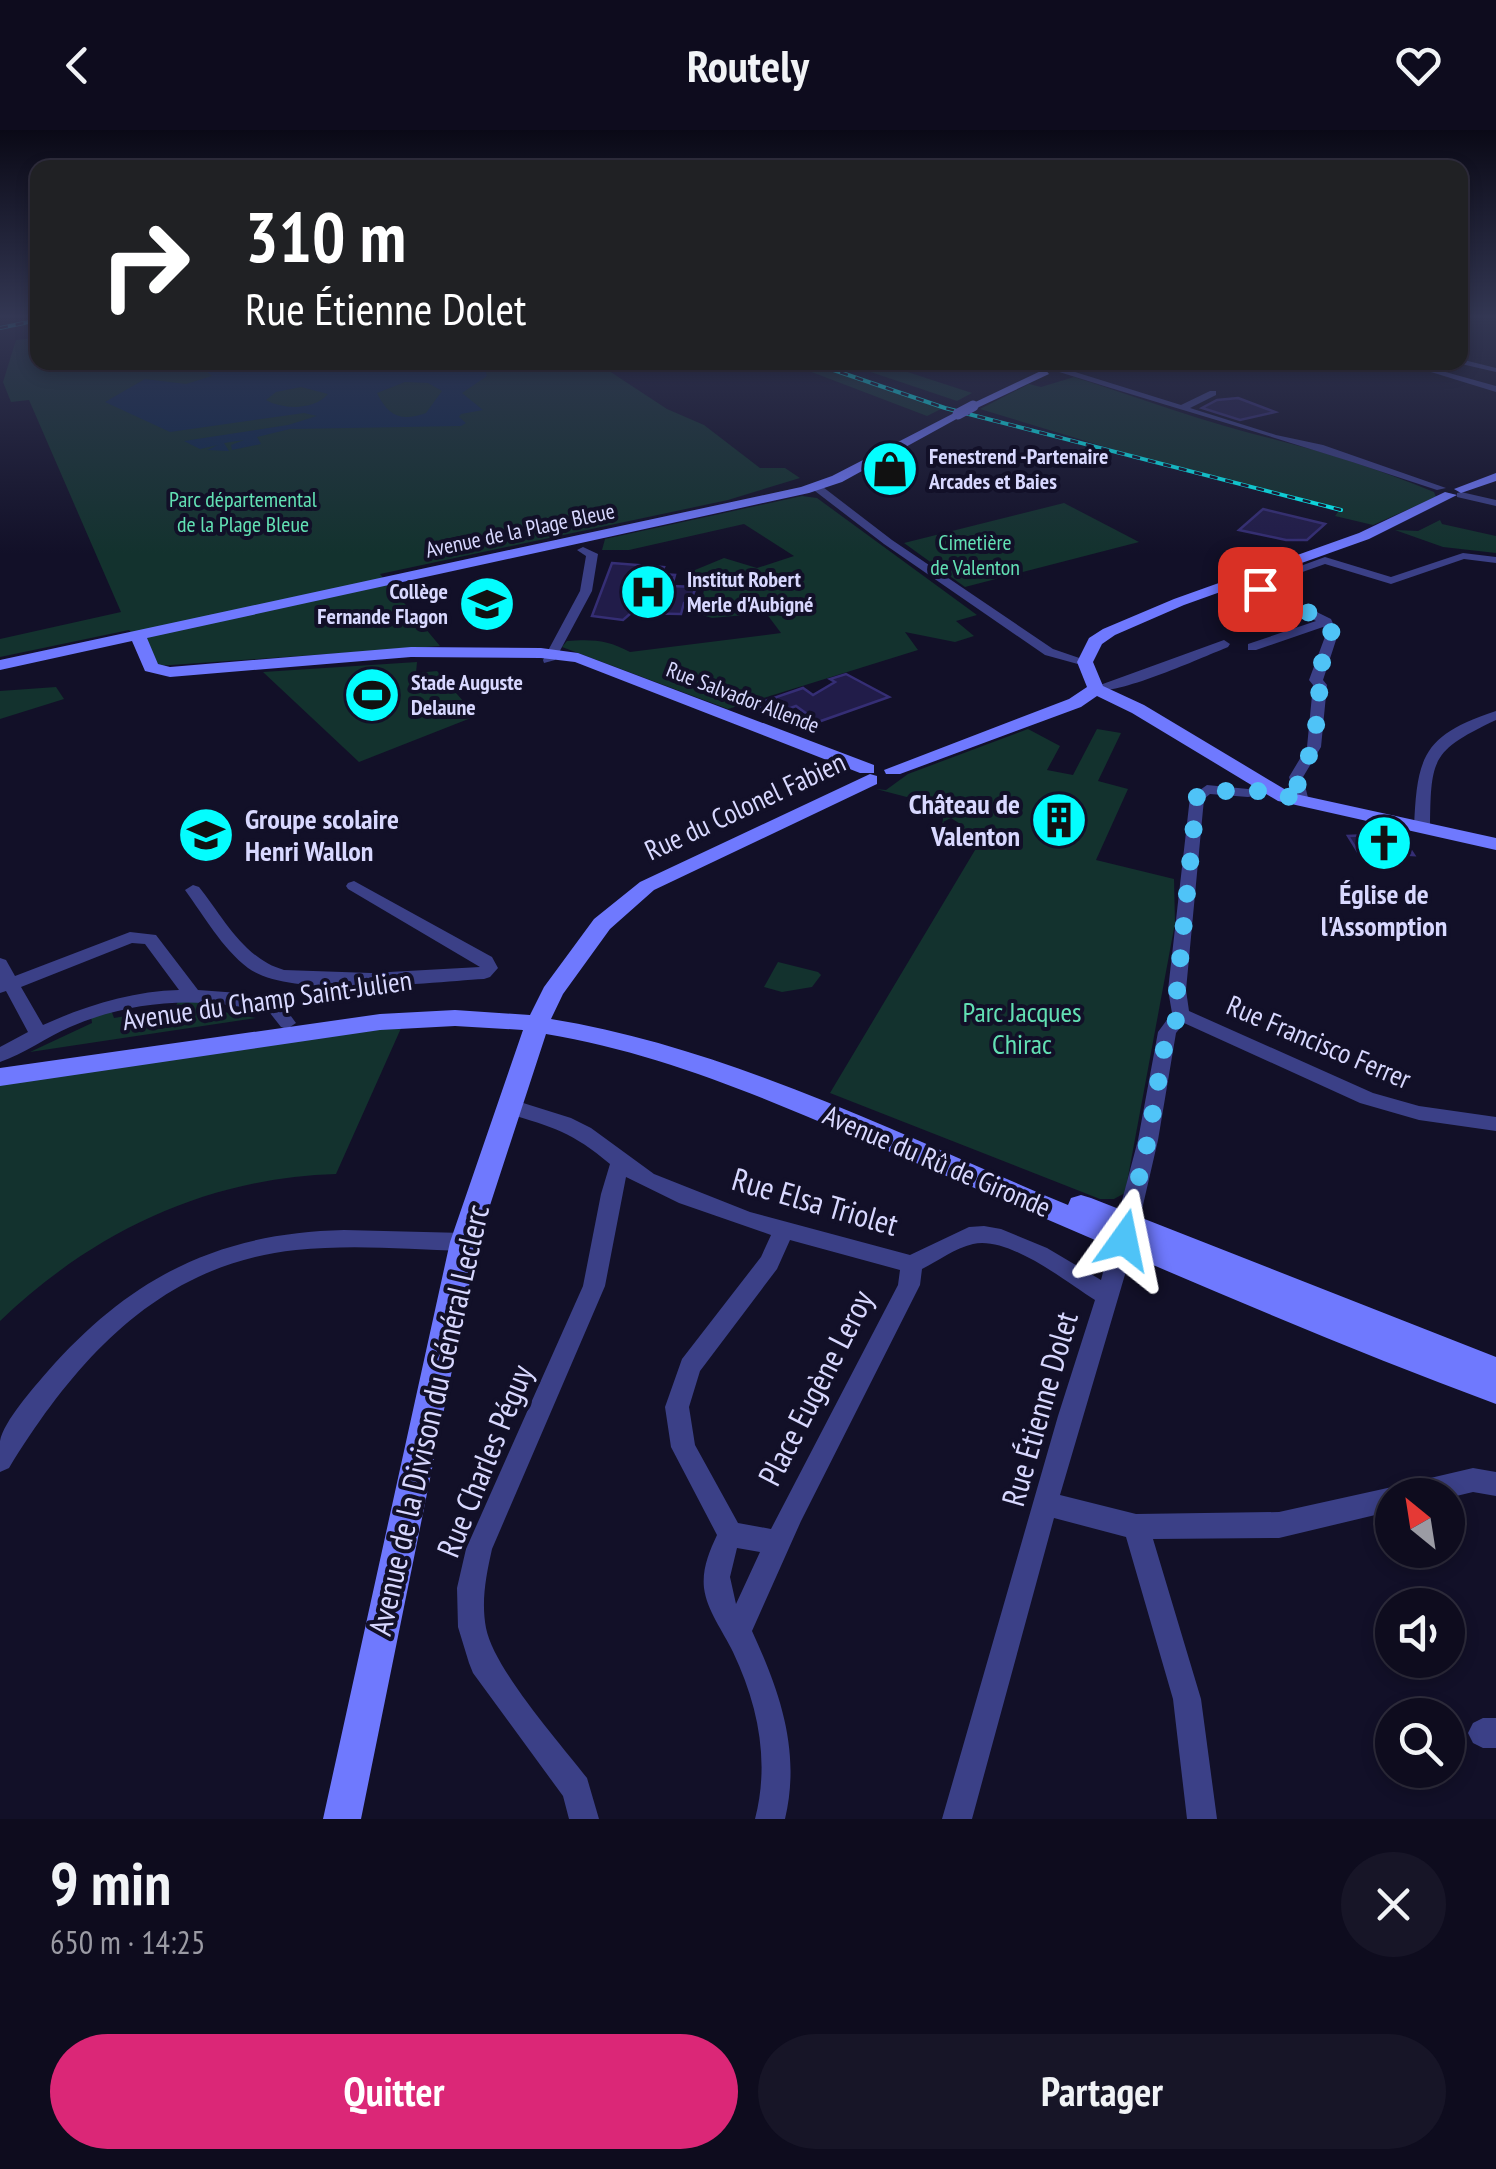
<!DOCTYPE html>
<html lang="fr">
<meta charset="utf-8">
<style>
body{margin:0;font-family:"PT Sans Narrow",sans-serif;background:#171527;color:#f1f3f6;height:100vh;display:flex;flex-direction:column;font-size:38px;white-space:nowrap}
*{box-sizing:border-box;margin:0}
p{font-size:32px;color:#9b9ba4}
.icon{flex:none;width:55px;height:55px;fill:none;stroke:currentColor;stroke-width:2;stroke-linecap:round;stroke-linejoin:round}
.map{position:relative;height:1689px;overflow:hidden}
.side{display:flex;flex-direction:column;background:#0e0c1e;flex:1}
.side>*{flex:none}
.top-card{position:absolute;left:30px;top:30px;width:1438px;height:210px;border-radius:20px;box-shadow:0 5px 15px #0003,0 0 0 2px #2e2c3c;background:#202124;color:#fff;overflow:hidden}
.needle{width:65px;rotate:330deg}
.fabs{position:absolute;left:1375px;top:1348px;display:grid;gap:20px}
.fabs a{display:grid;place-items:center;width:90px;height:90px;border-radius:50%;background:#0e0c1e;box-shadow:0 5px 15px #0003,0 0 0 2px #2e2c3c;font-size:50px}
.pin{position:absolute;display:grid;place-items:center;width:85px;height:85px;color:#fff;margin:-42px;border-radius:20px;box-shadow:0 5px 15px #0006}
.me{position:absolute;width:110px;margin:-55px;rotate:12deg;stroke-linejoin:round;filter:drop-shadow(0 0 8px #0008)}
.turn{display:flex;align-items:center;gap:35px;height:210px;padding:0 50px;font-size:45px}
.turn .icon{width:130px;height:130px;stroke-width:2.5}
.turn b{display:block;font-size:70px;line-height:85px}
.round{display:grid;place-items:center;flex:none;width:105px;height:105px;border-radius:52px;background:#171527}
.head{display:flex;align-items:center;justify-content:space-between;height:170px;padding:0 50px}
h1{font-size:60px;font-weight:600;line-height:75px}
.action{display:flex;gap:20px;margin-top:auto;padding:20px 50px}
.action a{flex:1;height:115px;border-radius:60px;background:#db2777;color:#fff;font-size:40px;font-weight:600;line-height:115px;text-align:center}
.action a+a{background:#171527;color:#f1f3f6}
header{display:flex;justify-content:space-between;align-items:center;height:130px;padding:0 50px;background:#0e0c1e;font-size:45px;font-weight:600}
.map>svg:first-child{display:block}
.green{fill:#13322e}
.water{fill:#0d294b;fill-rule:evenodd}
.building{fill:#211c49;stroke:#352e75;stroke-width:2.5}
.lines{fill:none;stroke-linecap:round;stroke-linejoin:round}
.street{fill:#3b4087;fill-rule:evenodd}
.secondary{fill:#6f79fe;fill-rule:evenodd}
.rail-casing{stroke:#04fdfe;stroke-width:4}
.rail{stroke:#121028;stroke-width:2.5;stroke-dasharray:8;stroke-linecap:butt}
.secondary-bridge{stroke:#6f79fe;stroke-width:11}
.route{stroke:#4fc3f7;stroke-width:18;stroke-dasharray:0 32.4}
.labels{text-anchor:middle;stroke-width:8;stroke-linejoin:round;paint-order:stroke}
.far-poi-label{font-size:22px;font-weight:bold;fill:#d8d8ff;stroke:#121028;text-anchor:start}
.far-park-label{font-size:22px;fill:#62e0b4;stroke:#121028}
.far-street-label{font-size:22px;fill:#d8d8ff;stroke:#121028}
.poi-label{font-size:28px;font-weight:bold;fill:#d8d8ff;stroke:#121028;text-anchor:end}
.street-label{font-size:28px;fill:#d8d8ff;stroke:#121028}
.park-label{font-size:28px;fill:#62e0b4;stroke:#121028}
.near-street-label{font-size:32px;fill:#d8d8ff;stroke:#121028}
</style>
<header><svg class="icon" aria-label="back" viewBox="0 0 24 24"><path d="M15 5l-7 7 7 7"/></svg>Routely<svg class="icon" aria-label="heart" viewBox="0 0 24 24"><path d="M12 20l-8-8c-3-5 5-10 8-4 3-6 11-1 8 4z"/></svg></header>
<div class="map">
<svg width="1496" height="1689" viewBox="0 0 1496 1689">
<rect width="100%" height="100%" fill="#121028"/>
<g class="green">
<path d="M 37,208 L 38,232 L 597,233 L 667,279 L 704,295 L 760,338 L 785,338 L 800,348 L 728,370 L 380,444 L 440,516 L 157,536 L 129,500 L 0,527 L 0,509 L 121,482 L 29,270 L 11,272 L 3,252 L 16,210 Z"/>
<path d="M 788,233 L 806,233 L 943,278 L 927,286 Z"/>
<path d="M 844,233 L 880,233 L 972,263 L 957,271 Z"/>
<path d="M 1074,247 C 1140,268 1206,293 1273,309 C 1328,323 1381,340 1434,362 L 1436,367 L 1373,395 L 1335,386 L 1341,378 L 1145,329 L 980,279 L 1029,254 L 1041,257 Z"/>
<path d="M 802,366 L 817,368 L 977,485 L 956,491 L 974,506 L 955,512 L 905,502 L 918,520 L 728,579 L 562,517 L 567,511 C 592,509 608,510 630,522 L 781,503 L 766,483 L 712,488 L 699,484 L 705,455 L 685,450 L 695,440 L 724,428 L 757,438 L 794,426 L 744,394 L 629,420 L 602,420 L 605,409 Z"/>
<path d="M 1064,373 L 1139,412 L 965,457 L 904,413 Z"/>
<path d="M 1440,390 L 1442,394 L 1496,406 L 1496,423 L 1443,417 L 1395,400 L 1418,401 Z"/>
<path d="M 417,532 L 416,543 L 437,541 L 476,586 L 359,632 L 263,542 Z"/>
<path d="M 56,557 L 64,569 L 0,589 L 0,561 Z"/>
<path d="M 1028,599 L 1060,616 L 1047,640 L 1073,645 L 1097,599 L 1121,603 L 1098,651 L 1128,659 L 1096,730 L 1174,749 L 1175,793 L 1125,1063 L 1114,1069 L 1100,1069 L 830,963 L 984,705 L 976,713 L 965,711 L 967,706 L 947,699 L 956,702 L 965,697 L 951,688 L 943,692 L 948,696 L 942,695 L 945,677 L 876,659 L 886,660 L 908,644 Z"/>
<path d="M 778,832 L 818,842 L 821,845 L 812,857 L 782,862 L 764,857 Z"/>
<path d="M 179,869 L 200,869 L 197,877 L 256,888 L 30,922 L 92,893 L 91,886 L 111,880 L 114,888 L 175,878 Z"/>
<path d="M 402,896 L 336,1044 C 206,1048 93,1102 0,1191 L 0,955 Z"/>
</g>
<path class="water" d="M 483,232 L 487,246 L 462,263 L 483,280 L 461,284 L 459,287 L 466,293 L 461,296 L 290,299 L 257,307 L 261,314 L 232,320 L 231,315 L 244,310 L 224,313 L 229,321 L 207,320 L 218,315 L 200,319 L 184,311 L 288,295 L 317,286 L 304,283 L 170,302 L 105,272 L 145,249 L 186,254 L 212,246 L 198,233 ZM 405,252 L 428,253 L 442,261 L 426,283 C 401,292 388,286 377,263 ZM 301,257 L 328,264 C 315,280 283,280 266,270 L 276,262 Z"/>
<g class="building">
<path d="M 1238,268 L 1275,282 L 1240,290 L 1202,278 L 1217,270 Z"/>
<path d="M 1263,379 L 1325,394 L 1307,410 L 1286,410 L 1239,400 Z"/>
<path d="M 612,433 L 664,437 L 661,444 L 675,445 L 672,456 L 696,457 L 690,473 L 684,473 L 681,484 L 631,483 L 623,490 L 592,486 Z"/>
<path d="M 846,544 L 889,567 L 818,592 L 796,576 L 771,585 L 756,574 L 803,558 L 813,565 L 835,552 L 830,549 Z"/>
<path d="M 1400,704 L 1414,725 L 1358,722 L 1348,706 Z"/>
</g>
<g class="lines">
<g class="street">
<path d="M 1460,229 L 1496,238 L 1496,242 L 1457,233 L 1460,232 Z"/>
<path d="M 1059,237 L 1181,275 L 1210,261 L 1216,261 L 1216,265 L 1190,278 L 1276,305 L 1323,315 L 1446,358 L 1437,360 C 1311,317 1183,281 1056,241 Z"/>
<path d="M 1431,238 L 1496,256 L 1496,262 L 1431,242 Z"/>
<path d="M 811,354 L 819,354 L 892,410 L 1053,519 L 1091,532 L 1085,536 L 1045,525 L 884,414 L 811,358 Z"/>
<path d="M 1461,362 L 1496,370 L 1496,376 L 1457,367 L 1457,363 Z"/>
<path d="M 583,417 L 598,424 L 592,461 L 555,530 L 544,533 L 543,530 L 580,461 L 586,426 L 577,420 Z"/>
<path d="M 1463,423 L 1496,427 L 1496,433 L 1464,429 L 1391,454 L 1325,434 L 1266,455 L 1266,457 L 1331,489 L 1338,504 L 1323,550 L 1327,555 L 1321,617 L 1303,647 L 1309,672 L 1307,675 L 1297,675 L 1289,647 L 1307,617 L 1313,555 L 1309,550 L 1326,504 L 1323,497 L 1256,520 L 1248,520 L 1248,514 L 1316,491 L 1256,461 L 1254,453 L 1325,427 L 1391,447 Z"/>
<path d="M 1224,510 L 1230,514 L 1228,517 C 1203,527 1109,570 1089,559 Z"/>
<path d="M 1496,581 L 1496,590 C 1431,621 1431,628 1430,698 L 1427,701 L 1417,701 L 1414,698 C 1417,626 1423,605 1496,581 Z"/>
<path d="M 1207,655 L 1248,659 L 1269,655 L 1276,659 L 1274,662 L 1248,667 L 1210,664 L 1204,669 L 1186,860 L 1189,881 L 1373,963 L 1419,976 L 1496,987 L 1496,1001 L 1419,990 L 1360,973 L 1184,893 L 1176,903 L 1158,1010 L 1134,1114 L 1060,1365 L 1136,1384 L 1279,1382 L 1392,1357 L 1399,1359 L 1409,1353 L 1473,1338 L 1496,1342 L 1496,1366 L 1473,1362 L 1448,1368 L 1448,1365 L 1392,1365 L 1392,1381 L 1279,1408 L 1153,1409 L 1201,1569 L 1217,1689 L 1187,1689 L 1173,1569 L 1126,1407 L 1054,1388 L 972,1689 L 942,1689 L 1058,1286 L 1095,1170 C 1065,1151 1009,1106 973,1114 C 955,1118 938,1131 922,1139 L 920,1155 L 801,1391 L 752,1501 C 780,1562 801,1621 785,1689 L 755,1689 C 770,1631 758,1575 733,1522 C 723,1501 707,1481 704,1458 C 702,1439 709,1422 717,1405 L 671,1317 L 665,1277 L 682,1229 L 761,1127 L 771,1105 L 679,1073 L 626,1047 L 605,1156 L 492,1419 C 486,1446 481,1471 486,1498 C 494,1539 559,1612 587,1648 L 599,1689 L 569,1689 L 563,1666 L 473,1543 L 469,1533 L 458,1497 L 457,1458 L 466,1419 L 583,1156 L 601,1064 L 610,1034 C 571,1001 550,996 502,982 L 499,977 L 502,972 L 520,972 L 571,988 L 591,998 L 654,1044 L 750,1082 L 910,1125 L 969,1097 L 984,1096 L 1001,1099 L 1047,1118 L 1101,1150 L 1138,1010 L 1158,902 L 1172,883 L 1168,860 L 1190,667 ZM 790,1110 L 900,1140 L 898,1155 L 771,1399 L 738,1393 L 695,1315 L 689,1277 L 700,1241 L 777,1139 ZM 737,1418 L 760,1422 L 736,1474 L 730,1447 Z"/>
<path d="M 354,751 L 492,827 L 498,838 L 490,847 L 484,849 C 428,852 292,870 248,838 C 222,818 204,786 185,760 L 193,755 L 199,757 C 223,787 244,829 284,840 L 371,843 L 480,837 L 348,759 L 346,756 L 348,753 Z"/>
<path d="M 130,802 L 156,805 L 198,860 L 239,863 L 282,874 L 296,893 L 287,899 L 281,897 L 270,883 C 202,866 135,869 70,897 C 47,907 24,924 0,932 L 0,917 L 28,902 L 6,861 L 0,863 L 0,828 L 6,830 L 15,846 ZM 132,813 L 145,814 L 179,860 C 132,861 85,876 43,895 L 21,857 Z"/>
<path d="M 344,1100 L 464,1103 L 472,1106 L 475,1112 L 472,1118 L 464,1121 C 408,1119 351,1114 296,1120 C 160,1134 76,1229 9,1338 L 0,1342 C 0,1332 0,1320 0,1311 C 3,1292 35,1256 48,1241 C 131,1147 218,1103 344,1100 Z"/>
<path d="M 1483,1588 L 1496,1588 L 1496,1618 L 1483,1618 L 1473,1613 L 1468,1603 L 1473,1593 Z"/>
</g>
<g class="secondary">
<path d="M 1045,239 L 1049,244 L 977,278 L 967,276 Z"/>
<path d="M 958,281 L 962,286 L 842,352 L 809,363 L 147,508 L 158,534 L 170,537 L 411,517 L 541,518 L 578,523 L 874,635 L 874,643 L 860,643 L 575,532 L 541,528 L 411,527 L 170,547 L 145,541 L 132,511 L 0,540 L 0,530 L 801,357 L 832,346 Z"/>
<path d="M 1496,343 L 1496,351 L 1461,363 L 1454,359 Z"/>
<path d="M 1445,362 L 1457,365 L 1369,409 L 1184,475 L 1115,505 L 1102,514 L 1093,532 L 1103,556 L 1144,575 L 1291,663 L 1496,708 L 1496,720 L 1278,671 L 1132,583 L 1097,566 L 1081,577 L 900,644 L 886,644 L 884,640 L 1069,569 L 1087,557 L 1077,532 L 1089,508 L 1103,499 L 1174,469 L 1359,403 Z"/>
<path d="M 870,644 L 877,646 L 877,654 L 654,760 L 610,799 L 563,864 L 551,889 C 730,918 902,1006 1068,1075 L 1071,1068 L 1081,1065 L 1091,1068 L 1496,1227 L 1496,1274 C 1307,1204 1122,1121 937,1042 C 809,988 684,927 546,904 L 478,1112 L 361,1689 L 323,1689 L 450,1112 L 523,900 L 455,896 L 380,900 L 0,956 L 0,938 L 380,884 L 455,880 L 530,885 L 544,857 L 594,789 L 640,752 Z"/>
</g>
<g class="rail-casing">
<g id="rail">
<path d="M 0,198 L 38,190"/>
<path d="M 810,232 L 945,278 L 1341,380"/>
</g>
</g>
<use href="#rail" class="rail"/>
<path class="secondary-bridge" d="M 958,284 L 973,276"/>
</g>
<linearGradient id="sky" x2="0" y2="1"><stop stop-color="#0a0916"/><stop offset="0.44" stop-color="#333753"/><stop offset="1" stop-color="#333753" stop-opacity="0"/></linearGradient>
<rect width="1496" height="424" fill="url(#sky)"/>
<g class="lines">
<path class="route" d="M 1124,1110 L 1148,1010 L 1167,902 L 1181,884 L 1177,860 L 1197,666 L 1206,659 L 1248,663 L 1269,659 L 1302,672 L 1296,648 L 1314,617 L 1320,555 L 1316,550 L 1332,504 L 1328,492 L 1260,459"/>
</g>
<defs>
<g id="shop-disc" transform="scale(2.875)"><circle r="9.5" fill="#04fdfe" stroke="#121028"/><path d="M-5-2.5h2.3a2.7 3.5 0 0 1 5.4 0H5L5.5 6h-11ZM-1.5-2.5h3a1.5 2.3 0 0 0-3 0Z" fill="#111"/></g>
<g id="hospital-disc" transform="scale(2.875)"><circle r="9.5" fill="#04fdfe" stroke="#121028"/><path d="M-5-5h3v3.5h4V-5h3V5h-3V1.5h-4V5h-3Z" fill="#111"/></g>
<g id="school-disc" transform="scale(2.875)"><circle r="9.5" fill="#04fdfe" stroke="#121028"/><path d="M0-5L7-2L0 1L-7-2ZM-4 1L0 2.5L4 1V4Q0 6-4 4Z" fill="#111"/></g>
<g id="stadium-disc" transform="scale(2.875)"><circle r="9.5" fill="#04fdfe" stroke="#121028"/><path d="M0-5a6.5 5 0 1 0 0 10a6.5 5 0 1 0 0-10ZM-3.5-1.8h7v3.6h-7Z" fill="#111"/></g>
<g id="building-disc" transform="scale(2.875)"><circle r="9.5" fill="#04fdfe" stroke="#121028"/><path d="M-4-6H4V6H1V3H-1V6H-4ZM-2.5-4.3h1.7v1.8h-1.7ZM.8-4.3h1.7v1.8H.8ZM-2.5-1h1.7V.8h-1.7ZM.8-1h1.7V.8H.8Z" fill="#111"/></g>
<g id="church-disc" transform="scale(2.875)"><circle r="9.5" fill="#04fdfe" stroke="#121028"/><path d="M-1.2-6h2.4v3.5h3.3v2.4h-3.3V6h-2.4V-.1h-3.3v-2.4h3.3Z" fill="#111"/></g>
</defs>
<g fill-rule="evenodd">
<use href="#shop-disc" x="890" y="339"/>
<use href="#hospital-disc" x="648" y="462"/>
<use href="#school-disc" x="487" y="474"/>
<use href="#stadium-disc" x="372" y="565"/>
<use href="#building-disc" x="1059" y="690"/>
<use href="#school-disc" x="206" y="705"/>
<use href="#church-disc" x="1384" y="713"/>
</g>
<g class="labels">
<g class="far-poi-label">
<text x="929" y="334">Fenestrend -Partenaire<tspan x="929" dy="25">Arcades et Baies</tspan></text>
<text x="687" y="457">Institut Robert<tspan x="687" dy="25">Merle d'Aubigné</tspan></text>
<text x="448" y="469" text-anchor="end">Collège<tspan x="448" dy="25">Fernande Flagon</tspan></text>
<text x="411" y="560">Stade Auguste<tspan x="411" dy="25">Delaune</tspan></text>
</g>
<g class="far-park-label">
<text x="243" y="377">Parc départemental<tspan x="243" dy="25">de la Plage Bleue</tspan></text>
<text x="975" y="420">Cimetière<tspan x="975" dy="25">de Valenton</tspan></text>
</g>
<g class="far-street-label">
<text transform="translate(520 400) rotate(-12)" y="8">Avenue de la Plage Bleue</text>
<text transform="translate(743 567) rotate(21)" y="8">Rue Salvador Allende</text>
</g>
<g class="poi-label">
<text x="1020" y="684">Château de<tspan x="1020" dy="32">Valenton</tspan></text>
<text x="245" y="699" text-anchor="start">Groupe scolaire<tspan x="245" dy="32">Henri Wallon</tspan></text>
<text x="1384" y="774" text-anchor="middle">Église de<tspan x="1384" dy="32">l'Assomption</tspan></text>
</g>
<g class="street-label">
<text transform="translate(745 676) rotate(-25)" y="10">Rue du Colonel Fabien</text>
<text transform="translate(267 870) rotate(-8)" y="10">Avenue du Champ Saint-Julien</text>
<text transform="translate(1319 912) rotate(23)" y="10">Rue Francisco Ferrer</text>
<text transform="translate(937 1031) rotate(23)" y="10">Avenue du Rû de Gironde</text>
</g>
<g class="park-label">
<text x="1022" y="892">Parc Jacques<tspan x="1022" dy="32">Chirac</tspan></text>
</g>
<g class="near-street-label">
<text transform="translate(815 1072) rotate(16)" y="11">Rue Elsa Triolet</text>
<text transform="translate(816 1258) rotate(-63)" y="11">Place Eugène Leroy</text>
<text transform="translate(1040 1279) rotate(-74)" y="11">Rue Étienne Dolet</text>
<text transform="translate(429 1290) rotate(-77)" y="11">Avenue de la Divison du Général Leclerc</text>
<text transform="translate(485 1331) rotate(-68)" y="11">Rue Charles Péguy</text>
</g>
</g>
</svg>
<div class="fabs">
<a><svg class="needle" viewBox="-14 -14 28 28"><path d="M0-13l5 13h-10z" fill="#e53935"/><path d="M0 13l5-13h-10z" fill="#9b9ba4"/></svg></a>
<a><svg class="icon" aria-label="sound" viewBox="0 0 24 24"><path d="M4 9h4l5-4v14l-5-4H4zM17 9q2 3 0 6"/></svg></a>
<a><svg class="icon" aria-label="search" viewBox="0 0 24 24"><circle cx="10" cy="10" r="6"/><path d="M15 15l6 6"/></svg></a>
</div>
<div class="pin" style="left:1260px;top:459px;background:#d93025"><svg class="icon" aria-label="arrive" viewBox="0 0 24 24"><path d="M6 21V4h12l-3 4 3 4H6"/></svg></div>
<svg class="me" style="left:1124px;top:1110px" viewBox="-20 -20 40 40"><path d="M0-17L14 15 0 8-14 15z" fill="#4fc3f7" stroke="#fff" stroke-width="4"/></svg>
<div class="top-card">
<div class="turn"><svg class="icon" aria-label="right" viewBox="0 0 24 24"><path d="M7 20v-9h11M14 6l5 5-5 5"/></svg><div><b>310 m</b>Rue Étienne Dolet</div></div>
</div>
</div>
<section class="side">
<div class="head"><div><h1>9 min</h1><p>650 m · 14:25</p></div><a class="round"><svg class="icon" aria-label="close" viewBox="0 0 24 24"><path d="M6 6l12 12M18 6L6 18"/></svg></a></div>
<div class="action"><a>Quitter</a><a>Partager</a></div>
</section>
